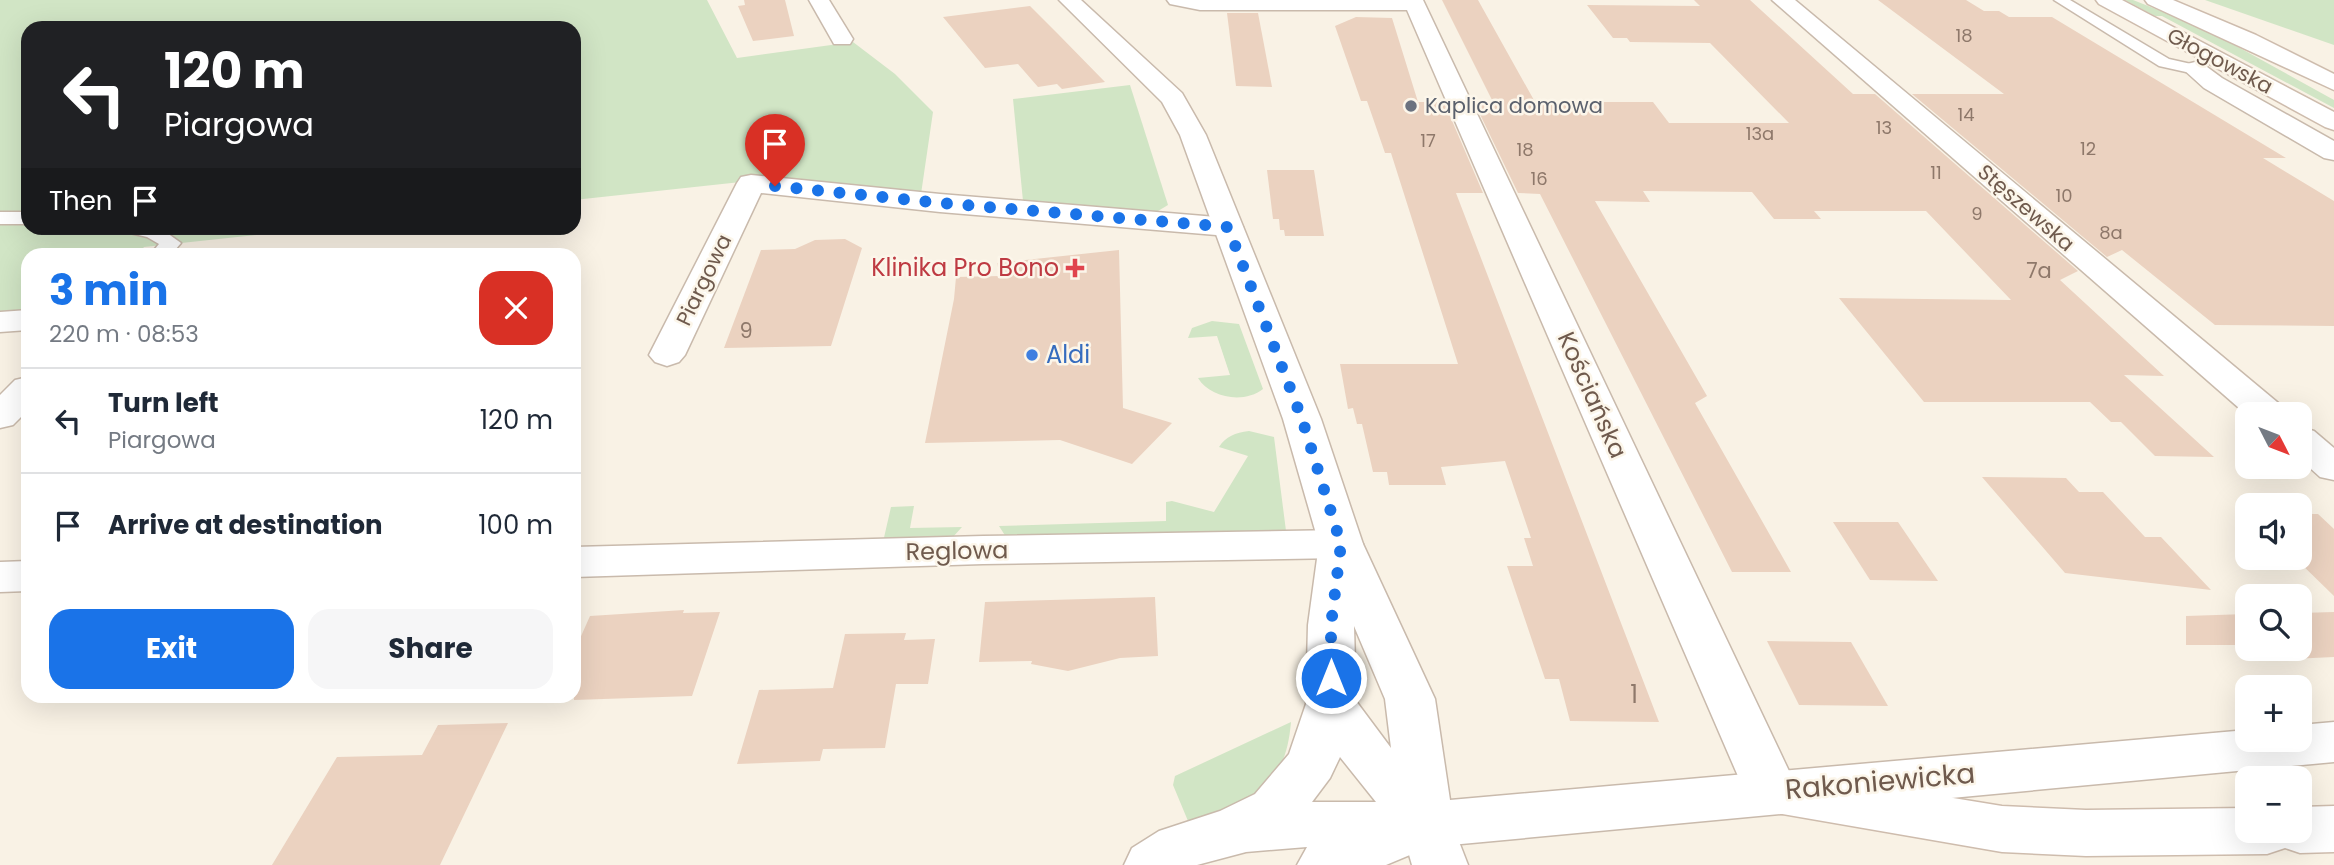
<!DOCTYPE html>
<meta charset="utf-8">
<style>
body{margin:0;font-family:Poppins,sans-serif;background:#f6f6f7;color:#1f2937;height:100vh;display:flex;flex-direction:column;font-size:26px;white-space:nowrap}
*{box-sizing:border-box;margin:0}
p{font-size:23px;color:#747a83}
.icon{flex:none;width:38px;height:38px;fill:none;stroke:currentColor;stroke-width:2;stroke-linecap:round;stroke-linejoin:round}
.map{position:relative;flex:1;overflow:hidden}
.drawer{position:absolute;left:21px;top:248px;width:560px;height:455px;display:flex;flex-direction:column;background:#fff;border-radius:21px;box-shadow:0 7px 28px #0002}
.drawer>*{flex:none}
.guide{position:absolute;left:21px;top:21px;width:560px;height:214px;border-radius:21px;box-shadow:0 7px 28px #0002;background:#202124;color:#fff;overflow:hidden}
.needle{width:46px;rotate:132deg}
.controls{position:absolute;left:2235px;top:402px;display:grid;gap:14px}
.controls a{display:grid;place-items:center;width:77px;height:77px;border-radius:14px;background:#fff;box-shadow:0 7px 28px #0002;font-size:35px}
.pin{position:absolute;display:grid;place-items:center;width:60px;height:60px;color:#fff;margin:-72px -30px;border-radius:50% 50% 50% 0;rotate:-45deg;box-shadow:0 0 7px #0007}
.pin .icon{rotate:45deg}
.me{position:absolute;width:77px;margin:-38px;rotate:0deg;stroke-linejoin:round;filter:drop-shadow(0 0 5px #0008)}
.turn{display:flex;align-items:center;gap:24px;height:147px;padding:0 28px;font-size:32px}
.turn .icon{width:91px;height:91px;stroke-width:2.5}
.turn b{display:block;font-size:49px;line-height:60px}
.then{display:flex;align-items:center;height:66px;padding:0 28px;background:#0003;gap:14px;font-size:26px}
.round{display:grid;place-items:center;flex:none;width:74px;height:74px;border-radius:21px;background:#f6f6f7}
.headline{display:flex;align-items:center;justify-content:space-between;height:119px;padding:0 28px}
h1{font-size:42px;font-weight:700;line-height:52px;color:#1a73e8}
.button{display:flex;gap:14px;margin-top:auto;padding:14px 28px}
.button a{flex:1;height:80px;border-radius:21px;background:#1a73e8;color:#fff;font-size:28px;font-weight:700;line-height:80px;text-align:center}
.button a+a{background:#f6f6f7;color:#1f2937}
ul{padding:0;list-style:none}
li{display:flex;align-items:center;gap:21px;height:105px;padding:0 28px;border-top:2px solid #e0e1e3}
li div{flex:1}
li b{display:block;font-size:26px}
li em{font-style:normal}
.map>svg:first-child{display:block}
.green{fill:#d1e5c5}
.building{fill:#ebd2c0}
.lines{fill:none;stroke-linecap:round;stroke-linejoin:round}
.service-casing{stroke:#c9baac;stroke-width:3}
.minor-casing{stroke:#c9baac;stroke-width:3}
.tertiary-casing{stroke:#c9baac;stroke-width:3}
.secondary-casing{stroke:#cebcad;stroke-width:3}
.service{fill:#fff;fill-rule:evenodd}
.minor{fill:#fff;fill-rule:evenodd}
.tertiary{fill:#fff;fill-rule:evenodd}
.secondary{fill:#fff;fill-rule:evenodd}
.route{stroke:#1a73e8;stroke-width:12;stroke-dasharray:0 21.6}
.worship-dot{fill:#6b7280;stroke:#fcf6ea;stroke-width:2.5}
.health-dot{fill:#e0444e;stroke:#fcf6ea;stroke-width:2.5}
.shop-dot{fill:#3f7fe0;stroke:#fcf6ea;stroke-width:2.5}
.labels{text-anchor:middle;stroke-width:5;stroke-linejoin:round;paint-order:stroke}
.far-number-label{font-size:18px;fill:#8e786a}
.far-street-label{font-size:21px;fill:#6f5a4d;stroke:#fcf6ea}
.far-worship-label{font-size:21px;fill:#5b616d;stroke:#fcf6ea;text-anchor:start}
.number-label{font-size:21px;fill:#8e786a}
.health-label{font-size:24px;fill:#be3a42;stroke:#fcf6ea;text-anchor:end}
.shop-label{font-size:24px;fill:#366cbe;stroke:#fcf6ea;text-anchor:start}
.street-label{font-size:24px;fill:#6f5a4d;stroke:#fcf6ea}
.near-number-label{font-size:24px;fill:#8e786a}
.near-street-label{font-size:28px;fill:#6f5a4d;stroke:#fcf6ea}
</style>
<div class="map">
<svg width="2334" height="865" viewBox="0 0 2334 865">
<rect width="100%" height="100%" fill="#f9f2e5"/>
<g class="green">
<path d="M 0,0 L 707,0 L 737,58 L 853,42 L 895,74 L 933,112 L 921,194 L 750,181 L 574,200 L 574,28 L 28,28 L 28,228 L 323,228 L 144,247 L 137,255 L 28,256 L 28,310 L 0,312 Z"/>
<path d="M 2125,0 L 2133,0 L 2171,15 L 2229,42 L 2334,100 L 2334,108 L 2162,16 L 2155,16 Z"/>
<path d="M 2205,0 L 2334,0 L 2334,45 Z"/>
<path d="M 1130,85 L 1168,205 L 1153,214 L 1023,201 L 1013,99 Z"/>
<path d="M 1212,321 L 1239,324 L 1263,389 C 1244,404 1210,398 1198,378 L 1230,375 L 1217,336 L 1188,338 L 1192,328 Z"/>
<path d="M 1249,431 L 1274,437 L 1286,531 L 1006,537 L 999,526 L 1166,521 L 1166,502 L 1172,501 L 1214,512 L 1248,456 L 1219,447 C 1226,436 1235,433 1249,431 Z"/>
<path d="M 914,506 L 910,528 L 962,527 L 952,538 L 883,542 L 891,507 Z"/>
<path d="M 1291,722 C 1285,794 1248,801 1188,821 L 1173,785 L 1175,776 Z"/>
</g>
<g class="building">
<path d="M 744,0 L 785,0 L 794,36 L 753,41 L 738,6 L 745,5 Z"/>
<path d="M 1442,0 L 1478,0 L 1535,102 L 1653,102 L 1669,123 L 1789,123 L 1710,43 L 1630,42 L 1627,38 L 1613,38 L 1587,5 L 1700,6 L 1694,0 L 1750,0 L 1853,94 L 1875,94 L 2078,271 L 2060,280 L 2164,376 L 2124,375 L 2214,457 L 2155,456 L 2121,422 L 2111,422 L 2090,402 L 1924,402 L 1839,298 L 2011,300 L 1926,211 L 1814,211 L 1821,219 L 1774,219 L 1752,192 L 1643,191 L 1650,202 L 1595,201 L 1707,396 L 1695,403 L 1791,572 L 1732,572 L 1540,194 L 1518,193 L 1474,102 L 1493,102 Z"/>
<path d="M 1878,0 L 1966,0 L 1984,11 L 1999,11 L 2009,17 L 2052,17 L 2286,158 L 2263,158 L 2334,201 L 2334,326 L 2215,325 L 2122,250 L 2107,257 L 1912,94 L 2004,94 Z"/>
<path d="M 1030,6 L 1058,34 L 1105,82 L 1062,89 L 1057,84 L 1038,87 L 1018,64 L 985,68 L 943,17 Z"/>
<path d="M 1227,13 L 1258,13 L 1272,87 L 1236,86 Z"/>
<path d="M 1356,17 L 1392,18 L 1418,102 L 1444,102 L 1483,193 L 1456,193 L 1659,722 L 1570,721 L 1559,679 L 1545,679 L 1507,566 L 1533,566 L 1524,538 L 1531,538 L 1505,461 L 1441,467 L 1446,485 L 1389,485 L 1387,472 L 1373,472 L 1362,424 L 1357,424 L 1353,408 L 1348,409 L 1340,364 L 1458,364 L 1391,153 L 1385,153 L 1367,101 L 1361,101 L 1335,26 Z"/>
<path d="M 1267,170 L 1314,170 L 1324,236 L 1285,236 L 1284,230 L 1280,230 L 1279,219 L 1273,219 Z"/>
<path d="M 845,239 L 862,248 L 831,346 L 724,348 L 761,250 L 795,249 L 815,240 Z"/>
<path d="M 1119,250 L 1123,408 L 1172,423 L 1132,464 L 1060,440 L 925,443 L 954,299 L 956,277 L 1000,276 L 997,263 Z"/>
<path d="M 1982,477 L 2066,478 L 2079,492 L 2103,492 L 2145,537 L 2161,537 L 2211,590 L 2065,573 Z"/>
<path d="M 2300,514 L 2318,514 L 2334,529 L 2334,596 L 2295,558 L 2300,558 Z"/>
<path d="M 1833,522 L 1898,522 L 1938,581 L 1870,580 Z"/>
<path d="M 1155,597 L 1158,656 L 1120,658 L 1068,671 L 1031,664 L 1032,661 L 979,662 L 985,602 Z"/>
<path d="M 684,610 L 683,613 L 720,612 L 692,696 L 574,700 L 574,652 L 590,616 Z"/>
<path d="M 2334,612 L 2334,657 L 2273,660 L 2264,649 L 2300,649 L 2300,613 Z"/>
<path d="M 2247,614 L 2247,645 L 2186,645 L 2186,616 Z"/>
<path d="M 906,633 L 904,640 L 935,639 L 928,684 L 896,684 L 885,748 L 823,749 L 820,761 L 737,764 L 759,690 L 833,688 L 845,634 Z"/>
<path d="M 1767,641 L 1851,642 L 1888,706 L 1799,705 Z"/>
<path d="M 508,723 L 440,865 L 272,865 L 337,757 L 422,755 L 438,725 Z"/>
</g>
<g class="lines">
<g class="service-casing">
<g id="service">
<path d="M 2054,0 L 2070,0 L 2169,59 L 2200,66 L 2203,69 L 2195,74 L 2159,66 Z"/>
<rect x="0" y="212" width="28" height="12"/>
<path d="M 123,228 L 160,228 L 181,243 L 170,256 L 149,256 L 159,244 L 147,237 L 126,232 Z"/>
</g>
</g>
<g class="minor-casing">
<g id="minor">
<path d="M 809,0 L 829,0 L 853,39 L 850,44 L 834,44 Z"/>
<path d="M 1167,0 L 1423,0 L 1798,790 L 1790,805 L 1771,812 L 1752,805 L 1744,790 L 1407,10 L 1200,10 L 1170,4 Z"/>
<path d="M 1772,0 L 1795,0 L 2283,407 L 2289,415 L 2247,415 Z"/>
<path d="M 751,175 L 940,194 L 1228,218 L 1239,221 L 1243,227 L 1239,233 L 1228,236 L 940,212 L 761,193 L 685,355 L 679,362 L 667,366 L 655,362 L 649,355 L 737,183 L 741,177 Z"/>
<path d="M 28,310 L 28,330 L 0,332 L 0,312 Z"/>
<path d="M 28,377 L 28,410 L 13,425 L 0,428 L 0,395 L 15,380 Z"/>
<path d="M 2300,427 L 2314,431 L 2334,448 L 2334,480 L 2320,477 L 2300,459 Z"/>
<path d="M 1341,530 L 1356,534 L 1363,544 L 1356,554 L 1341,558 L 983,564 L 574,577 L 574,547 L 983,536 Z"/>
<path d="M 28,561 L 28,591 L 0,592 L 0,562 Z"/>
<path d="M 1427,801 L 1446,808 L 1468,865 L 1412,865 L 1400,824 L 1408,808 Z"/>
</g>
</g>
<g class="tertiary-casing">
<g id="tertiary">
<path d="M 1059,0 L 1081,0 L 1182,93 L 1206,135 L 1321,419 L 1363,544 L 1435,699 L 1450,800 L 2247,730 L 2247,740 L 2300,740 L 2300,725 L 2334,722 L 2334,762 L 1429,847 L 1386,865 L 1297,865 L 1307,847 L 1246,852 L 1197,865 L 1124,865 L 1132,848 L 1159,831 L 1220,811 L 1255,794 L 1289,754 L 1306,704 L 1308,625 L 1319,544 L 1283,419 L 1180,135 L 1162,102 ZM 1354,626 L 1385,699 L 1391,748 L 1356,701 ZM 1340,757 L 1376,802 L 1312,802 L 1330,778 Z"/>
<path d="M 2195,62 L 2203,64 L 2222,78 L 2334,141 L 2334,160 L 2324,158 L 2204,88 L 2183,69 L 2187,64 Z"/>
</g>
</g>
<g class="secondary-casing">
<g id="secondary">
<path d="M 2096,0 L 2122,0 L 2334,112 L 2334,130 L 2325,127 L 2099,4 Z"/>
<path d="M 2145,0 L 2173,0 L 2256,35 L 2334,74 L 2334,90 L 2148,4 Z"/>
<path d="M 1771,768 L 2002,806 L 2086,810 L 2247,808 L 2247,831 L 2300,831 L 2300,807 L 2334,806 L 2334,852 L 2300,853 L 2285,848 L 2267,854 L 2086,856 L 2002,852 L 1771,812 L 1752,805 L 1744,790 L 1752,775 Z"/>
</g>
</g>
<use href="#service" class="service"/>
<use href="#minor" class="minor"/>
<use href="#tertiary" class="tertiary"/>
<use href="#secondary" class="secondary"/>
</g>
<g class="lines">
<path class="route" d="M 775,186 L 940,203 L 1228,227 L 1302,419 L 1341,544 L 1331,625 L 1331,678"/>
</g>
<circle class="worship-dot" cx="1411" cy="106" r="7"/>
<path class="health-dot" d="M1071.5 257.5h7v7h7v7h-7v7h-7v-7h-7v-7h7z"/>
<circle class="shop-dot" cx="1032" cy="355" r="7"/>
<g class="labels">
<g class="far-number-label">
<text x="1964" y="42">18</text>
<text x="1966" y="121">14</text>
<text x="1884" y="134">13</text>
<text x="1760" y="140">13a</text>
<text x="1428" y="147">17</text>
<text x="2088" y="155">12</text>
<text x="1525" y="156">18</text>
<text x="1936" y="179">11</text>
<text x="1539" y="185">16</text>
<text x="2064" y="202">10</text>
<text x="1977" y="220">9</text>
<text x="2111" y="239">8a</text>
</g>
<g class="far-street-label">
<text transform="translate(2220 61) rotate(28)" y="7">Głogowska</text>
<text transform="translate(2026 208) rotate(41)" y="7">Stęszewska</text>
<text transform="translate(704 280) rotate(-64)" y="7">Piargowa</text>
</g>
<g class="far-worship-label">
<text x="1425" y="113">Kaplica domowa</text>
</g>
<g class="number-label">
<text x="2039" y="278">7a</text>
<text x="746" y="338">9</text>
</g>
<g class="health-label">
<text x="1059" y="276">Klinika Pro Bono</text>
</g>
<g class="shop-label">
<text x="1046" y="363">Aldi</text>
</g>
<g class="street-label">
<text transform="translate(1592 395) rotate(66)" y="8">Kościańska</text>
<text transform="translate(957 551) rotate(-1)" y="8">Reglowa</text>
</g>
<g class="near-number-label">
<text x="1634" y="703">1</text>
</g>
<g class="near-street-label">
<text transform="translate(1880 781) rotate(-5)" y="10">Rakoniewicka</text>
</g>
</g>
</svg>
<div class="controls">
<a><svg class="needle" viewBox="-14 -14 28 28"><path d="M0-13l5 13h-10z" fill="#e53935"/><path d="M0 13l5-13h-10z" fill="#747a83"/></svg></a>
<a><svg class="icon" aria-label="sound" viewBox="0 0 24 24"><path d="M4 9h4l5-4v14l-5-4H4zM17 9q2 3 0 6"/></svg></a>
<a><svg class="icon" aria-label="search" viewBox="0 0 24 24"><circle cx="10" cy="10" r="6"/><path d="M15 15l6 6"/></svg></a>
<a>+</a>
<a>−</a>
</div>
<div class="pin" style="left:775px;top:186px;background:#d93025"><svg class="icon" aria-label="arrive" viewBox="0 0 24 24"><path d="M6 21V4h12l-3 4 3 4H6"/></svg></div>
<svg class="me" style="left:1331px;top:678px" viewBox="-20 -20 40 40"><circle r="17" fill="#1a73e8" stroke="#fff" stroke-width="3"/><path d="M0-11L8 9 0 5-8 9z" fill="#fff"/></svg>
<div class="guide">
<div class="turn"><svg class="icon" aria-label="left" viewBox="0 0 24 24"><path d="M17 20v-9H6M10 6l-5 5 5 5"/></svg><div><b>120 m</b>Piargowa</div></div>
<div class="then">Then<svg class="icon" aria-label="arrive" viewBox="0 0 24 24"><path d="M6 21V4h12l-3 4 3 4H6"/></svg></div>
</div>
<section class="drawer">
<div class="headline"><div><h1>3 min</h1><p>220 m · 08:53</p></div><a class="round" style="background:#d93025;color:#fff"><svg class="icon" aria-label="close" viewBox="0 0 24 24"><path d="M6 6l12 12M18 6L6 18"/></svg></a></div>
<ul>
<li><svg class="icon" aria-label="left" viewBox="0 0 24 24"><path d="M17 20v-9H6M10 6l-5 5 5 5"/></svg><div><b>Turn left</b><p>Piargowa</p></div><em>120 m</em></li>
<li><svg class="icon" aria-label="arrive" viewBox="0 0 24 24"><path d="M6 21V4h12l-3 4 3 4H6"/></svg><div><b>Arrive at destination</b></div><em>100 m</em></li>
</ul>
<div class="button"><a>Exit</a><a>Share</a></div>
</section>
</div>
